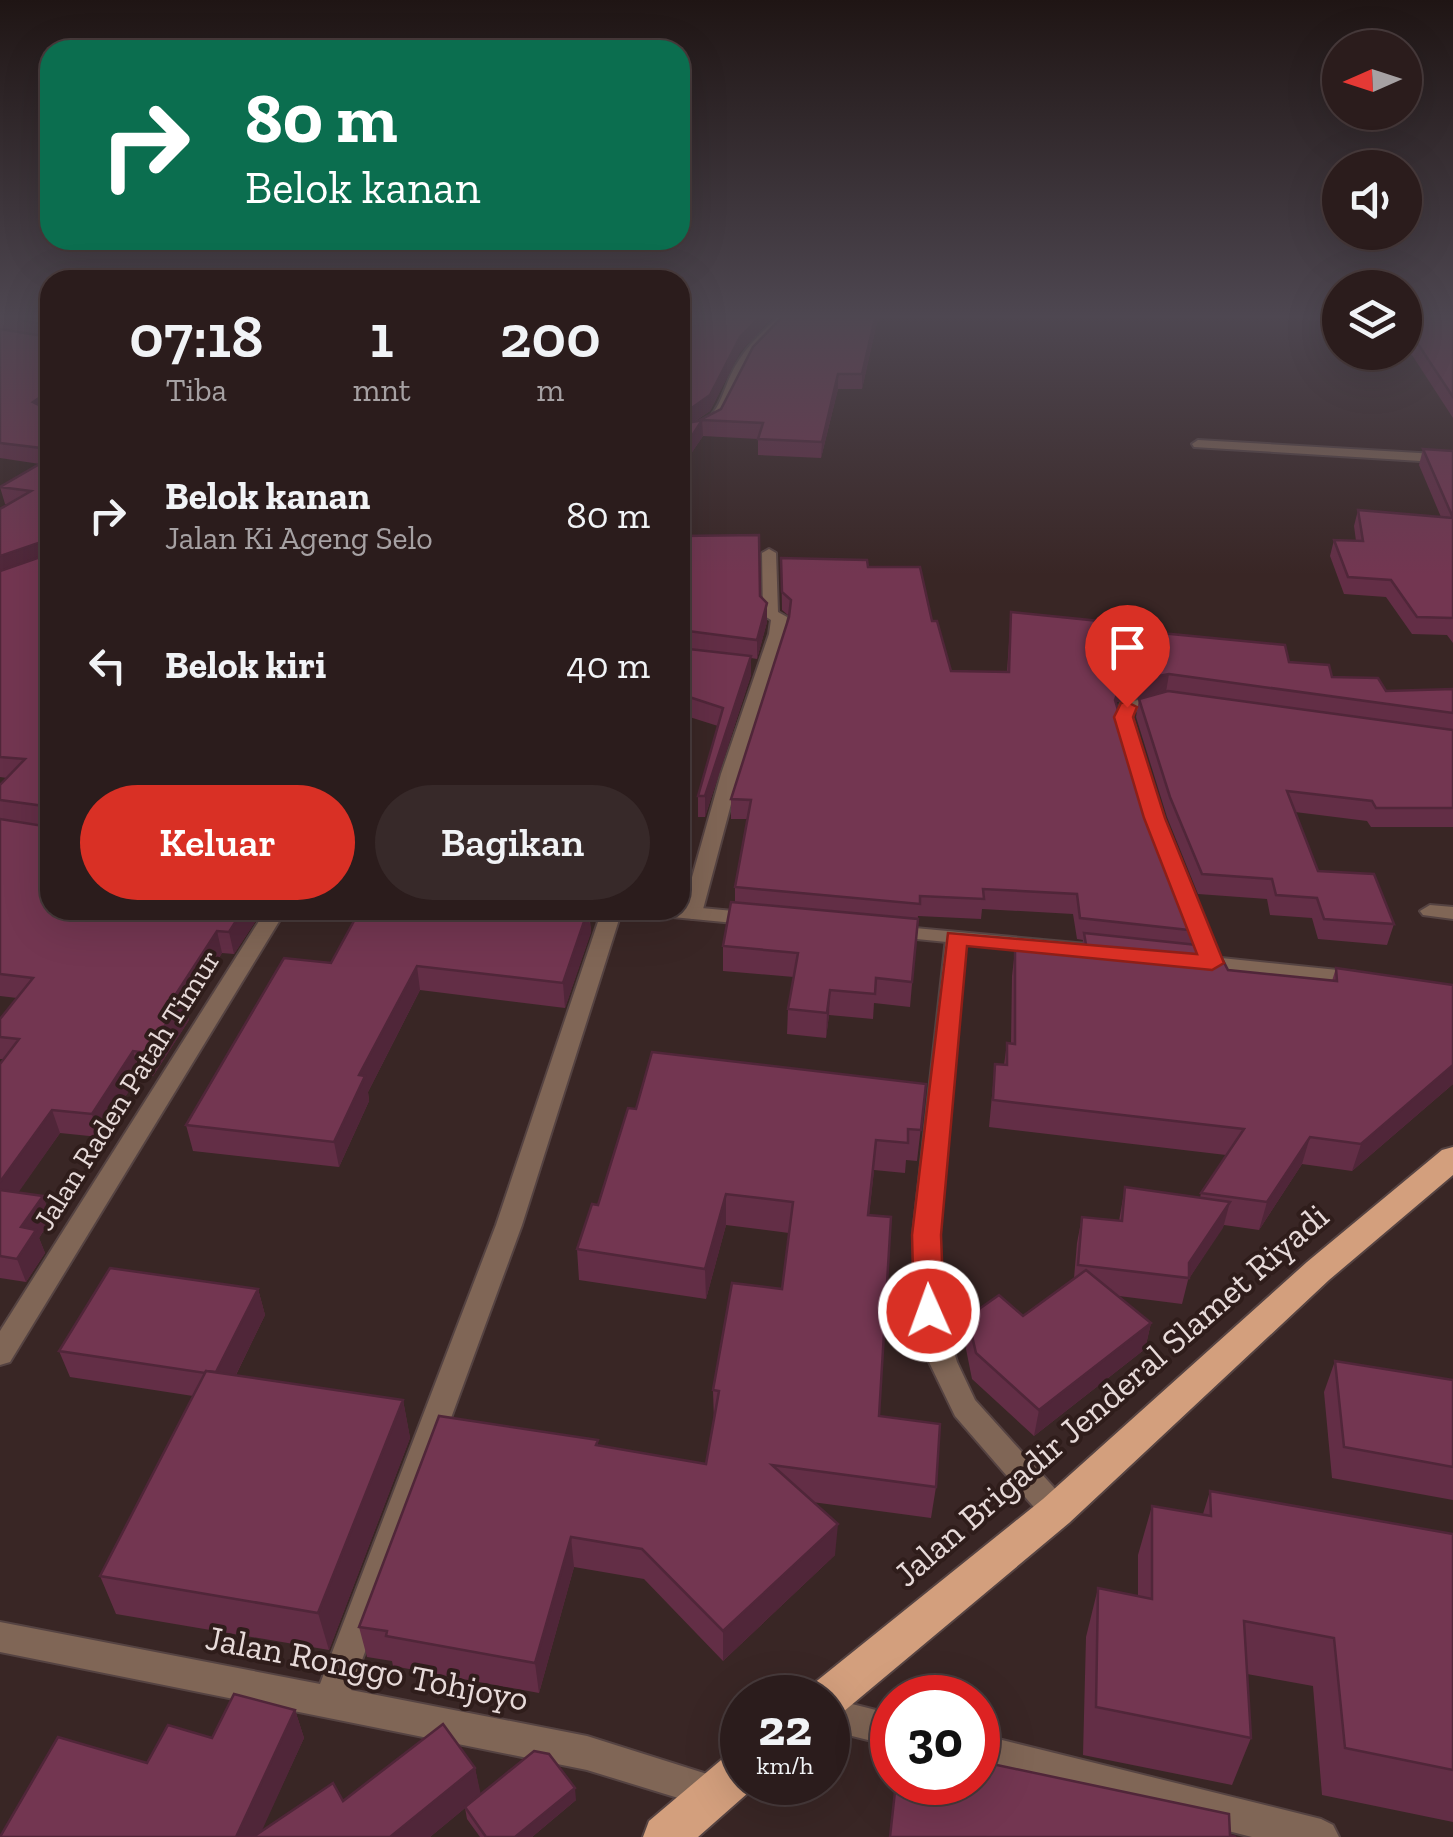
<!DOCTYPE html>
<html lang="id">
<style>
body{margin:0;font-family:"Zilla Slab",serif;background:#372929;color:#f1f3f6;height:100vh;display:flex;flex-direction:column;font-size:38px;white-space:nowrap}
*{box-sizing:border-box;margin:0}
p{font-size:32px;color:#a6a1a3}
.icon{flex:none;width:55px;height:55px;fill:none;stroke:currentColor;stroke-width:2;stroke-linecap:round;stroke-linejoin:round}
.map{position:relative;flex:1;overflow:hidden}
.panel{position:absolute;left:40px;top:270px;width:650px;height:650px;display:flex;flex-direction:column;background:#2b1c1c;border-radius:30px;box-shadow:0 10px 40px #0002,0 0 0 2px #473a3b}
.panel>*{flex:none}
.guide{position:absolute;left:40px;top:40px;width:650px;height:210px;border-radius:30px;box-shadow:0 10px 40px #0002,0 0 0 2px #473a3b;background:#0b6e4f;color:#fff;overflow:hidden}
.needle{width:65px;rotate:267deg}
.controls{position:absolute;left:1322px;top:30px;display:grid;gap:20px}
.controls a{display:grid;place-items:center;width:100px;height:100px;border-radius:50%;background:#2b1c1c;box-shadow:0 10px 40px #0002,0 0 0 2px #473a3b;font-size:50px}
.speed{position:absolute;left:720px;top:1675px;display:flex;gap:20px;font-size:50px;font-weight:700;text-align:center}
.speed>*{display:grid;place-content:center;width:130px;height:130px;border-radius:50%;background:#2b1c1c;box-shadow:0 10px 40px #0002,0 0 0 2px #473a3b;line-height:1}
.speed small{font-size:25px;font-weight:400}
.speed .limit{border:15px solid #d22;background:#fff;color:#111}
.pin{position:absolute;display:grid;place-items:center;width:85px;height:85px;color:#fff;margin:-102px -42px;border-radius:50% 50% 50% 0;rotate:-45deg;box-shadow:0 0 10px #0007}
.pin .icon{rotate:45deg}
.me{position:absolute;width:110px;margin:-55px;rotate:358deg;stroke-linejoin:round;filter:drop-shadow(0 0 8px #0008)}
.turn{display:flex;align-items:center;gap:35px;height:210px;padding:0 40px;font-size:45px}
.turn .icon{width:130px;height:130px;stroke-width:2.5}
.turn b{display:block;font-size:70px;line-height:85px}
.eta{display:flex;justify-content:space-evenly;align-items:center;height:170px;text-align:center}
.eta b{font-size:60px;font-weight:600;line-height:70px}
.button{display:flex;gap:20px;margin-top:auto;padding:20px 40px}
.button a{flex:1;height:115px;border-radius:60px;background:#d93025;color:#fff;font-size:40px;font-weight:600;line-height:115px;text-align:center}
.button a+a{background:#372929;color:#f1f3f6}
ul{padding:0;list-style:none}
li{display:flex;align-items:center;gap:30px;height:150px;padding:0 40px}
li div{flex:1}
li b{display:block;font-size:38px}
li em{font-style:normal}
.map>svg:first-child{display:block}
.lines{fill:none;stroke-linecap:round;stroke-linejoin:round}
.minor-casing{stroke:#554342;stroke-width:4}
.tertiary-casing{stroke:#554342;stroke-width:4}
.primary-casing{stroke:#554342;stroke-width:4}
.minor{fill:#806656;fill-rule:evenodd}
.tertiary{fill:#806656;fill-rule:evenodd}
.primary{fill:#d39f7d;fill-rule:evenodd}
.wall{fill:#632e46}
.shaded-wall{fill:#502639}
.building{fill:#733651;stroke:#502639;stroke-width:2.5;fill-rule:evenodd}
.route{fill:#d93025;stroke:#8d1f18;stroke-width:2.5}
.labels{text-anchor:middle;stroke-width:8;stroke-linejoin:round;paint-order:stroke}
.street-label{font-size:30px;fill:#e7dad9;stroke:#2f1d1b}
.near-street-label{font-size:35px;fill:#e7dad9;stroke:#2f1d1b}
</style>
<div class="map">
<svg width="1453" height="1837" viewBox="0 0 1453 1837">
<rect width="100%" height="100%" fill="#392625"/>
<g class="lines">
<g class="minor-casing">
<g id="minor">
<path d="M 777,318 L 788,318 C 774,334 756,348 746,367 C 725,405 732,431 680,437 L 680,429 C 725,424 718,391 739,360 C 749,344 763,331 777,318 Z"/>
<path d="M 1198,440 L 1453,455 L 1453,463 L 1194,447 L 1192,444 Z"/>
<path d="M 769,549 L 776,553 L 778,612 L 787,617 L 785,634 L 739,774 L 702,913 L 692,919 L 682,913 L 721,774 L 769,634 L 771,620 L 763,615 L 762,553 Z"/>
<path d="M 1162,696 L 1168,698 L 1168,704 L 1134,711 L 1132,717 L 1163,818 L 1222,963 L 1212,969 L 1202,963 L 1145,818 L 1116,717 L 1121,703 Z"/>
<path d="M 1430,905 L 1453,907 L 1453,919 L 1423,915 L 1420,911 Z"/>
<path d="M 266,910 L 286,910 L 10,1362 L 0,1365 L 0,1331 Z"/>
<path d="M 602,910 L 622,910 L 522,1225 L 351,1690 L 587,1736 L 726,1780 L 731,1792 L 726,1804 L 714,1809 L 587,1770 L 0,1652 L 0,1622 L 320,1684 L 496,1225 Z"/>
<path d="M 956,932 L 966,938 L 939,1235 L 942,1311 L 957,1362 L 975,1400 L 1067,1502 L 1071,1511 L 1067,1520 L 1056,1524 L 1045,1520 L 955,1416 L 929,1362 L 916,1311 L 913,1235 L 946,938 Z"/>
<path d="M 828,1698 L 892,1714 L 892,1746 L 828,1730 Z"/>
<path d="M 978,1734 L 1321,1819 L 1333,1825 L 1339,1837 L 1252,1837 L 978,1768 Z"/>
</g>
</g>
<g class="tertiary-casing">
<g id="tertiary">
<path d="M 680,906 L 755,913 L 765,919 L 755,925 L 662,916 L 652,910 L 680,910 Z"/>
<path d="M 893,926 L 1109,946 L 1119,952 L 1109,958 L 886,936 L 883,932 L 886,928 Z"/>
<path d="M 1202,956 L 1357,972 L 1367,979 L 1357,986 L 1195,967 L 1192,962 L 1195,957 Z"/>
</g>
</g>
<g class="primary-casing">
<g id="primary">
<path d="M 1453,1147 L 1453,1175 L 1329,1280 L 1069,1523 L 843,1712 L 828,1718 L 828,1698 L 808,1698 L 813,1684 L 1043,1499 L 1307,1262 L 1442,1150 Z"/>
<path d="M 742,1749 L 742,1782 L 757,1785 L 698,1837 L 643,1837 L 649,1821 L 727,1755 Z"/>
</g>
</g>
<use href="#minor" class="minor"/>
<use href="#tertiary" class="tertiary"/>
<use href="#primary" class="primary"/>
</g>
<g class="wall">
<path d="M 0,318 L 50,318 L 50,910 L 263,910 L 234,954 L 222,953 L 186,1009 L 189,1020 L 153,1076 L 140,1074 L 99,1137 L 60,1133 L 18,1192 L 43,1196 L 51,1219 L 39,1238 L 45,1253 L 26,1282 L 0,1278 L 0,1064 L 4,1059 L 0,1059 L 0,1019 L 17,998 L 0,996 L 0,785 L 7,778 L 0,777 L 0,509 L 8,504 L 5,504 L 0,487 L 40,464 L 0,458 Z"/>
<path d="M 680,318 L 772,318 L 740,352 L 710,411 L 694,422 L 698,421 L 877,322 L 862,389 L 838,389 L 821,458 L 758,455 L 758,439 L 703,436 L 690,455 L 680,454 Z"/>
<path d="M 1308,318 L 1340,318 L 1340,331 L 1336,321 L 1308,320 Z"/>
<path d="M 1405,318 L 1453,318 L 1453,418 L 1412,355 L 1377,352 L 1405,352 Z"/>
<path d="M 1423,449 L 1453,451 L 1453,643 L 1447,635 L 1412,634 L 1386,597 L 1344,594 L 1330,556 L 1334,540 L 1356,541 L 1354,526 L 1358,510 L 1441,517 L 1419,465 Z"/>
<path d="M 680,536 L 760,596 L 767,622 L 757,659 L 751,658 L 751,675 L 705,817 L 698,817 L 698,796 L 718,726 L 680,714 Z"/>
<path d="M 781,558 L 868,567 L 932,621 L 951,671 L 1007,672 L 1011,612 L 1289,662 L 1332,677 L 1386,691 L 1453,689 L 1453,827 L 1371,827 L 1367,821 L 1295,812 L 1318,871 L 1394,924 L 1387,945 L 1318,939 L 1312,918 L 1270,915 L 1267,899 L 1198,894 L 1167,817 L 1136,717 L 1139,699 L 1162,693 L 1117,702 L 1117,704 L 1145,800 L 1198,931 L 1195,945 L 1228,970 L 1332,981 L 1336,968 L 1453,985 L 1453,1084 L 1352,1171 L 1302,1164 L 1259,1230 L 1224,1225 L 1188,1280 L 1182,1304 L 1119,1296 L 1151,1323 L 1145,1349 L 1034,1436 L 972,1379 L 966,1349 L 969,1323 L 1023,1316 L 1074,1278 L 1077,1243 L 1082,1217 L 1119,1221 L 1125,1187 L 1200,1198 L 1201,1193 L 1226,1155 L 989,1127 L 995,1064 L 1004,1065 L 1007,1043 L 1011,1044 L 1012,976 L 1015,950 L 1080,955 L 1083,940 L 1077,939 L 1073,914 L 982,909 L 981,919 L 918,916 L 910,1007 L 874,1003 L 873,1019 L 829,1015 L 826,1038 L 787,1034 L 788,1009 L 794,977 L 723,971 L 723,946 L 735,902 L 735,887 L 748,819 L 731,819 L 731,799 L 789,616 L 782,610 Z"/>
<path d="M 360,910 L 589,910 L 591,932 L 565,1008 L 420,990 L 368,1092 L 369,1101 L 339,1167 L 193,1151 L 186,1125 L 331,963 Z"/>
<path d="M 926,1084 L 917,1161 L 906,1160 L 905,1173 L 874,1170 L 869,1215 L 879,1416 L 936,1487 L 931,1518 L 812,1502 L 835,1555 L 723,1661 L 644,1579 L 574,1567 L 539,1693 L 393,1666 L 392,1661 L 367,1657 L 359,1627 L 598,1440 L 598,1446 L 706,1464 L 714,1421 L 713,1390 L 782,1289 L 789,1233 L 726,1225 L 706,1299 L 579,1280 L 577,1249 L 598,1205 L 636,1109 Z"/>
<path d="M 258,1289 L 265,1315 L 236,1375 L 403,1400 L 410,1438 L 329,1650 L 116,1614 L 100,1576 L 193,1396 L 70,1377 L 59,1351 Z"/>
<path d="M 1335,1361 L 1453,1380 L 1453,1500 L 1332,1478 L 1324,1392 Z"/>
<path d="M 1210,1491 L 1453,1534 L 1453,1822 L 1322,1795 L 1313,1686 L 1247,1674 L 1251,1738 L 1232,1785 L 1083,1755 L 1086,1637 L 1098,1588 L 1138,1596 L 1138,1555 L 1152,1506 L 1203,1514 Z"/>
<path d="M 295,1710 L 304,1738 L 261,1831 L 343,1801 L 475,1768 L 480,1794 L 576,1800 L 532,1837 L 480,1837 L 467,1819 L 465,1808 L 430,1837 L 0,1837 L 147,1763 L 212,1738 Z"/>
</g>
<g class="shaded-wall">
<path d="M 759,318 L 772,318 L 740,352 L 710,411 L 693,422 L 680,426 L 680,410 L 740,337 Z"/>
<path d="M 875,318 L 881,318 L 877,322 L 862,389 L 862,374 Z"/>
<path d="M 838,374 L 838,389 L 821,458 L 822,442 Z"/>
<path d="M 45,394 L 49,409 L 33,402 Z"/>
<path d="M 702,420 L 703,436 L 690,455 L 690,439 Z"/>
<path d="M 47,540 L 50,559 L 0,576 L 0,556 Z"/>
<path d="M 767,603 L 767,622 L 757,659 L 757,640 Z"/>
<path d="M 751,656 L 751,675 L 705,817 L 705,796 Z"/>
<path d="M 1169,674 L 1166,692 L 1117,702 L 1112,718 L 1115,700 L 1121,683 Z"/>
<path d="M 243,910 L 263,910 L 234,954 L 229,932 Z"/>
<path d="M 588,910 L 591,932 L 565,1008 L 563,983 Z"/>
<path d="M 217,931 L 222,953 L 186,1009 L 189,1020 L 153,1076 L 147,1053 L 174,997 Z"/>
<path d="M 417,966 L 420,990 L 368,1092 L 369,1101 L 339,1167 L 334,1142 L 359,1075 Z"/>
<path d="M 830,990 L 829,1015 L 826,1038 L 827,1013 Z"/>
<path d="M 133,1051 L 140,1074 L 99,1137 L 92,1114 Z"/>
<path d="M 1453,1065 L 1453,1084 L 1352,1171 L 1361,1144 Z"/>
<path d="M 52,1110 L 60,1133 L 4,1213 L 0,1203 L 0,1182 Z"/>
<path d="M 1310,1137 L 1302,1164 L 1259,1230 L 1267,1202 Z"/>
<path d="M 726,1194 L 726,1225 L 706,1299 L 705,1269 Z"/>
<path d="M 43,1196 L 51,1219 L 39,1238 L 45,1253 L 26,1282 L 17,1259 L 21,1227 Z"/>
<path d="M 1230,1202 L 1223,1228 L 1188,1280 L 1189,1263 Z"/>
<path d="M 258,1289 L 265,1315 L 223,1401 L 215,1375 Z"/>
<path d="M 1151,1323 L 1145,1349 L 1034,1436 L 1039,1410 Z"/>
<path d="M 403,1400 L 410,1438 L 329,1650 L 318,1613 Z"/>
<path d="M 838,1524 L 835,1555 L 723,1661 L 723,1631 Z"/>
<path d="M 571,1537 L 574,1567 L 539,1693 L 535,1663 Z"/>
<path d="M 295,1710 L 304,1738 L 259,1837 L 236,1837 Z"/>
<path d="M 475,1768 L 481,1795 L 430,1837 L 390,1837 Z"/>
<path d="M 575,1788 L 576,1800 L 532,1837 L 515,1837 Z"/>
</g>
<g class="building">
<path d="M 11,318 L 50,318 L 50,449 L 0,443 L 0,329 L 49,337 L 47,325 ZM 45,394 L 50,397 L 47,409 L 33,402 Z"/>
<path d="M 680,318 L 759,318 L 740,337 L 710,395 L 693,407 L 680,410 Z"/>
<path d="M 781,318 L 875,318 L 862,374 L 838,374 L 822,442 L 758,439 L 763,423 L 702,420 L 690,439 L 680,438 L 680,424 L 698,421 L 721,409 L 753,347 Z"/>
<path d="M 1405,318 L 1453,318 L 1453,397 L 1416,341 L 1405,341 Z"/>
<path d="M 1423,449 L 1453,451 L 1453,618 L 1417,617 L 1391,580 L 1348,577 L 1334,540 L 1363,541 L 1358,510 L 1453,518 Z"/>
<path d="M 50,458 L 50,910 L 243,910 L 229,932 L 217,931 L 174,997 L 183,998 L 147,1053 L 133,1051 L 92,1114 L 52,1110 L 0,1182 L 0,1064 L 19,1039 L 0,1037 L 0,1019 L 33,978 L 0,974 L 0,819 L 43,826 L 47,822 L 47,810 L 44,806 L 0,800 L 0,785 L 25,759 L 0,757 L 0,571 L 46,555 L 47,540 L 0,556 L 0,509 L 31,491 L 0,487 Z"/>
<path d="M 759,535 L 760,596 L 767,603 L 757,640 L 680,630 L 680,536 Z"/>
<path d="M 781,558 L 867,560 L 868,567 L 920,567 L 932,621 L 937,621 L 951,671 L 1009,672 L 1011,612 L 1099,621 L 1099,627 L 1285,645 L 1289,662 L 1329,665 L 1332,677 L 1378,678 L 1386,691 L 1453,689 L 1453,713 L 1169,674 L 1121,683 L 1115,700 L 1145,800 L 1198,931 L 1080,918 L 1077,894 L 983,889 L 984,899 L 920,896 L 920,904 L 735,887 L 751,800 L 731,799 L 789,617 L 791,600 L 782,592 Z"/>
<path d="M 680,648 L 751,656 L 705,796 L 698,796 L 723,708 L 680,694 Z"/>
<path d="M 1168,691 L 1453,730 L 1453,808 L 1376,808 L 1372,801 L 1287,791 L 1318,871 L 1374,874 L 1394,924 L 1324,919 L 1317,898 L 1276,895 L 1272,879 L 1202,874 L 1170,797 L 1139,699 Z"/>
<path d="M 731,902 L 918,919 L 912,982 L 876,978 L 875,994 L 830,990 L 827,1013 L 788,1009 L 798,953 L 723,946 Z"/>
<path d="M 360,910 L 588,910 L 563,983 L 417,966 L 359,1075 L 365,1076 L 334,1142 L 186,1125 L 284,958 L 331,963 Z"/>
<path d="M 1084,933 L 1216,947 L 1228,970 L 1337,981 L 1336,968 L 1453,985 L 1453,1065 L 1361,1144 L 1310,1137 L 1267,1202 L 1201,1193 L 1244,1129 L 993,1100 L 995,1064 L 1007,1065 L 1007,1043 L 1015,1044 L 1015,950 L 1088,956 Z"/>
<path d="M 652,1052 L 926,1084 L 921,1130 L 908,1129 L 908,1143 L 876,1140 L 868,1215 L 891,1217 L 879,1416 L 940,1424 L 936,1487 L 772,1465 L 838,1524 L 723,1631 L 642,1549 L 571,1537 L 535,1663 L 386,1636 L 387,1631 L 359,1627 L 439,1416 L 598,1440 L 596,1445 L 706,1464 L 719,1391 L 713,1390 L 732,1283 L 782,1289 L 793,1202 L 726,1194 L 705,1269 L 577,1249 L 592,1204 L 598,1205 L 628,1108 L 636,1109 Z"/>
<path d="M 1125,1187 L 1230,1202 L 1189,1263 L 1189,1278 L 1078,1265 L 1082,1217 L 1122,1221 Z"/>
<path d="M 0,1190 L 43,1196 L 21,1227 L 36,1230 L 17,1259 L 0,1256 Z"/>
<path d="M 110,1268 L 258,1289 L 216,1372 L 206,1371 L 205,1373 L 59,1351 Z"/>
<path d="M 1086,1270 L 1151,1323 L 1039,1410 L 976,1353 L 969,1323 L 972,1314 L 999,1295 L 1023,1316 Z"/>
<path d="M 1335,1361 L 1453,1380 L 1453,1467 L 1344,1447 Z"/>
<path d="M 206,1371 L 403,1400 L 318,1613 L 100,1576 Z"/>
<path d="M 1210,1491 L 1453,1534 L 1453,1770 L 1345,1748 L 1334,1638 L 1244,1621 L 1251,1738 L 1096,1707 L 1098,1588 L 1152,1599 L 1152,1506 L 1211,1516 Z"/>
<path d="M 234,1694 L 295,1710 L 236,1837 L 0,1837 L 58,1737 L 147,1763 L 168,1725 L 212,1738 Z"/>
<path d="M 443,1724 L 475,1768 L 390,1837 L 253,1837 L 333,1783 L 343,1801 Z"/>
<path d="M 534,1751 L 549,1754 L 575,1788 L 515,1837 L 486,1837 L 465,1807 Z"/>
<path d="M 978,1761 L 1229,1814 L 1230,1835 L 1236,1837 L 890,1837 L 896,1782 L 978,1782 Z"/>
</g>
<linearGradient id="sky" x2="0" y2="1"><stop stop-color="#1f1514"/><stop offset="0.55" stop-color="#4e4751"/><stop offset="1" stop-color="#4e4751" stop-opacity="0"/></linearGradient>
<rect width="1453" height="575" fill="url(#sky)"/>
<path class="route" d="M 1127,702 L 1137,707 L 1133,717 L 1165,818 L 1224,963 L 1212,970 L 967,946 L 941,1235 L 944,1311 L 939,1319 L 929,1323 L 918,1319 L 914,1311 L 912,1235 L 948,933 L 1197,954 L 1144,818 L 1114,717 L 1121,703 Z"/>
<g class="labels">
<g class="street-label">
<text transform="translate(127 1090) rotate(-58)" y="10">Jalan Raden Patah Timur</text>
</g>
<g class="near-street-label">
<text transform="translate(1111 1395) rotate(-41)" y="12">Jalan Brigadir Jenderal Slamet Riyadi</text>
<text transform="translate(367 1668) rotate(11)" y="12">Jalan Ronggo Tohjoyo</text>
</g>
</g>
</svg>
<div class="controls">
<a><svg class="needle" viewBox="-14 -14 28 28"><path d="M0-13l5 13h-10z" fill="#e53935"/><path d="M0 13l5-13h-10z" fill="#a6a1a3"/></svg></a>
<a><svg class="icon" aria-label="sound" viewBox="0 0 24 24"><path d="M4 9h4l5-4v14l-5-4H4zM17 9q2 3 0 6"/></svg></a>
<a><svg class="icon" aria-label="layers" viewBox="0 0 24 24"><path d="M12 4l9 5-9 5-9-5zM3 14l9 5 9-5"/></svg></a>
</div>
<div class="speed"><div>22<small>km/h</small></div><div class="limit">30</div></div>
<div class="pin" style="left:1127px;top:707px;background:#d93025"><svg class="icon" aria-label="arrive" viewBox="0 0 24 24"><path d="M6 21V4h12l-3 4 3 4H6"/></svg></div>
<svg class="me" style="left:929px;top:1311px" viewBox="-20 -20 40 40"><circle r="17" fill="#d93025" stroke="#fff" stroke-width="3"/><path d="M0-11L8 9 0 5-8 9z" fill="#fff"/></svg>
<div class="guide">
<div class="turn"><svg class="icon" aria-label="right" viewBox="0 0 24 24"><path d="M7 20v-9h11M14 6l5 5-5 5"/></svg><div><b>80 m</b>Belok kanan</div></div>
</div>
<section class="panel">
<div class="eta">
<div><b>07:18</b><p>Tiba</p></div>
<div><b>1</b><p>mnt</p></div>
<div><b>200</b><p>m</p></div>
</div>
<ul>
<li><svg class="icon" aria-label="right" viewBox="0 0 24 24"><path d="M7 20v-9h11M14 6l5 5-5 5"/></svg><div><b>Belok kanan</b><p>Jalan Ki Ageng Selo</p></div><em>80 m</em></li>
<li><svg class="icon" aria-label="left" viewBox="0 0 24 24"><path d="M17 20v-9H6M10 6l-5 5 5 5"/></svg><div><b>Belok kiri</b></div><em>40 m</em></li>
</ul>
<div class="button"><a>Keluar</a><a>Bagikan</a></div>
</section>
</div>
